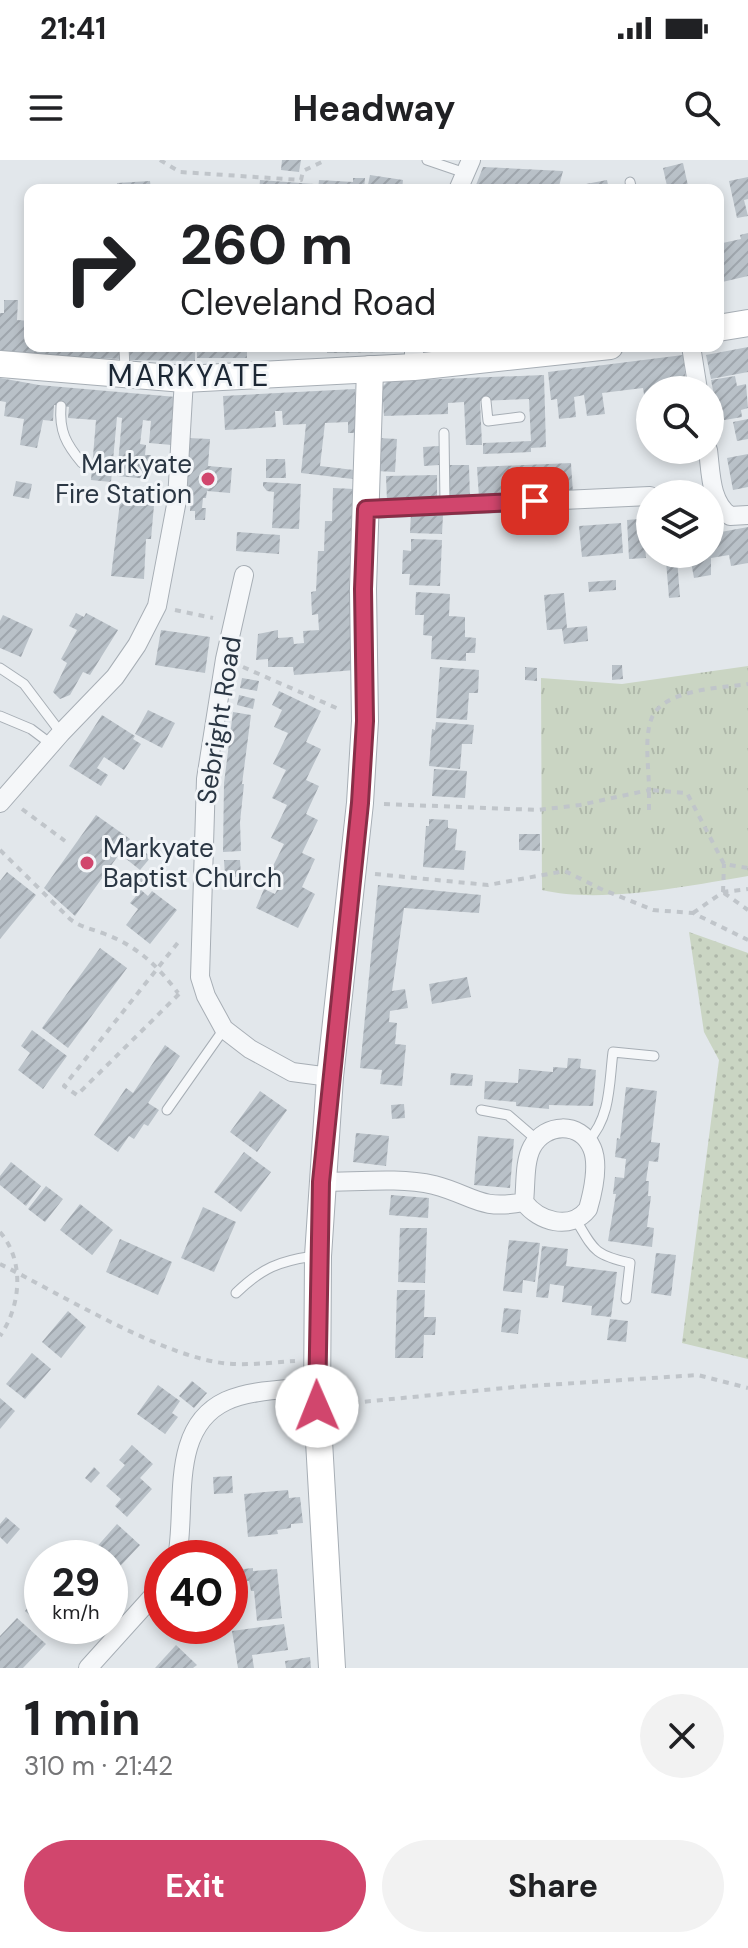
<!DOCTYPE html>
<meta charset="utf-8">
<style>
body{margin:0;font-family:"DM Sans",sans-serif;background:#f2f2f2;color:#202124;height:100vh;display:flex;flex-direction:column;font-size:30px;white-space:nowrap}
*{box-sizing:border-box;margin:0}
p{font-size:26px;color:#757577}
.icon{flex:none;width:44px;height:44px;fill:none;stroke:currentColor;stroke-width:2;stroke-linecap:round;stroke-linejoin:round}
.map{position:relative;height:1508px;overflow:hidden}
.side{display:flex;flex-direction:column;background:#fff;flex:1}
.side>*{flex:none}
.guide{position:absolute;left:24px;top:24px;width:700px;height:168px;border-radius:16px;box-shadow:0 4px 12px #0003;background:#fff;color:#202124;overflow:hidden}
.buttons{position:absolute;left:636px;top:216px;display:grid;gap:16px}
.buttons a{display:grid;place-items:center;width:88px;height:88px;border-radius:50%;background:#fff;box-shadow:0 4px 12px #0003;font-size:40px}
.speed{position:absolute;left:24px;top:1380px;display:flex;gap:16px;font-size:40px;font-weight:700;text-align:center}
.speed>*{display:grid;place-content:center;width:104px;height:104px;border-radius:50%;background:#fff;box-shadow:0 4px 12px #0003;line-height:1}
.speed small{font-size:20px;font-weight:400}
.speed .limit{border:12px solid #d22;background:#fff;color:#111}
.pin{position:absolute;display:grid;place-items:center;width:68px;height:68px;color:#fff;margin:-34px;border-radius:16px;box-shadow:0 4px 12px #0006}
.me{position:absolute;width:88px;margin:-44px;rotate:359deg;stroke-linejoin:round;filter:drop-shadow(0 0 6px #0008)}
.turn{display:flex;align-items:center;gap:28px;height:168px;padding:0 24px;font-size:36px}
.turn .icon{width:104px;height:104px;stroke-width:2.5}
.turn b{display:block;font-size:56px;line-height:68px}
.round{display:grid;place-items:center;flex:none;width:84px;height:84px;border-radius:42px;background:#f2f2f2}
.overview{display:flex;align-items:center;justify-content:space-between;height:136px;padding:0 24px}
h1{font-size:48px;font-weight:700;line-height:60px}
.cta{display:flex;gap:16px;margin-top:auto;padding:16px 24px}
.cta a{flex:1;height:92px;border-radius:48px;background:#d1466d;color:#fff;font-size:32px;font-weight:700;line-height:92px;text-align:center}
.cta a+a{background:#f2f2f2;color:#202124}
.status{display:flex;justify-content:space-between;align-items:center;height:56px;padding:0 40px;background:#fff;direction:ltr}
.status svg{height:22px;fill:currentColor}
header{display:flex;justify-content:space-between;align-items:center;height:104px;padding:0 24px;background:#fff;font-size:36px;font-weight:700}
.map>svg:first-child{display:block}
.grass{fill:url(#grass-dots)}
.park{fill:url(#park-tufts)}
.building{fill:url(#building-hatch)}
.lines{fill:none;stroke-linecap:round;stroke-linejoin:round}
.lane-casing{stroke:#a7aeb5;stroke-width:11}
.street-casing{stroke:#a7aeb5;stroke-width:20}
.secondary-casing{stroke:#a7aeb5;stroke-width:28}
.path{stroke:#c0c5ca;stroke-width:4;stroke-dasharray:6 6;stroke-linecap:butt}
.lane{stroke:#f5f7f9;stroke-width:9}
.street{stroke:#f5f7f9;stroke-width:18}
.secondary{stroke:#fff;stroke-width:26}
.route-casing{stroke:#882e47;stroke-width:20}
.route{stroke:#d1466d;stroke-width:14}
.poi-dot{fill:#d1466d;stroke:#f2f5f8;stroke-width:3}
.labels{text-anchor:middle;stroke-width:6;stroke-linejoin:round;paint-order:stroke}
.poi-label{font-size:26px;fill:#2a3643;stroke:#f2f5f8;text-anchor:end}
.street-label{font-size:26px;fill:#2a3643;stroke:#f2f5f8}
.quarter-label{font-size:30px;letter-spacing:2px;fill:#1c2734;stroke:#f2f5f8}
</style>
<div class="status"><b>21:41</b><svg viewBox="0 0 49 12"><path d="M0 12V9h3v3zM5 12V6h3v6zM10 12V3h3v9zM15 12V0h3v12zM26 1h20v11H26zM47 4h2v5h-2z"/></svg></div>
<header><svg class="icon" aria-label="menu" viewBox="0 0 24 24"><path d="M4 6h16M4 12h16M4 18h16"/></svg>Headway<svg class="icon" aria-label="search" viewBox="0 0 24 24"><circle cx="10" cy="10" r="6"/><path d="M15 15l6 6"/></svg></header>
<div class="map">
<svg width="748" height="1508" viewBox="0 0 748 1508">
<defs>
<pattern id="grass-dots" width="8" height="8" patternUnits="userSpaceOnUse" patternTransform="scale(2)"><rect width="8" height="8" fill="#cad5c3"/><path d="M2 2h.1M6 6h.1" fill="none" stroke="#aeb7a9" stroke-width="1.8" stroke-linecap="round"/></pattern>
<pattern id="park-tufts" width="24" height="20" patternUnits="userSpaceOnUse" patternTransform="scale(2)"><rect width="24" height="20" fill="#cad5c3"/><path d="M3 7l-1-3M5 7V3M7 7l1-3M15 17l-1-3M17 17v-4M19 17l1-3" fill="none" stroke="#aeb7a9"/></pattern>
<pattern id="building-hatch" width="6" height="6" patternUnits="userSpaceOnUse" patternTransform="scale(2)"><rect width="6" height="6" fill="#b9c1c8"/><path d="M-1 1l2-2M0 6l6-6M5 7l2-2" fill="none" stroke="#9fa6ad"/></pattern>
</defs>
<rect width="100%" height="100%" fill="#e2e7eb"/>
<path class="grass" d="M 689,772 L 748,793 L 748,1199 L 682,1183 L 719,900 L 704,872 Z"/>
<path class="park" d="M 748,506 L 748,716 C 688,726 600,744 542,730 L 541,518 L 622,524 Z"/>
<g class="building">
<path d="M 282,0 L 301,0 L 299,12 L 281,10 Z"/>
<path d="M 683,3 L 689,30 L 656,30 L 667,26 L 663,8 Z"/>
<path d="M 483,7 L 563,11 L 558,30 L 476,25 Z"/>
<path d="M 370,15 L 403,20 L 402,30 L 367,30 Z"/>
<path d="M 748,17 L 748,39 L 744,40 L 748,56 L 737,58 L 729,21 Z"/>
<path d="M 353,18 L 365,18 L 364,30 L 318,30 L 319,20 L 353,22 Z"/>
<path d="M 260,20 L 314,24 L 314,30 L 259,30 Z"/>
<path d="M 607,20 L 609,30 L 587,30 L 586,24 Z"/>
<path d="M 150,21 L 151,30 L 118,30 L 117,23 Z"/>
<path d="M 748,73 L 748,116 L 718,123 L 718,84 L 741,79 L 740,75 Z"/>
<path d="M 4,140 L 18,140 L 17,160 L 30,161 L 30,186 L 121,186 L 121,199 L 0,194 L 0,153 L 4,153 Z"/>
<path d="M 130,186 L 195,186 L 195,201 L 129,200 Z"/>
<rect x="197" y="186" width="50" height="12"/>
<path d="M 327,186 L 401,186 L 401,192 L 327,193 Z"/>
<path d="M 748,187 L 748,212 L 711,219 L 706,195 Z"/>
<path d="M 683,195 L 687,230 L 675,230 L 674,222 L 668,223 L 669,230 L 650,230 L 650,253 L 647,253 L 643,228 L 602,233 L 605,254 L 587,256 L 584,235 L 574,237 L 576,257 L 559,259 L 557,239 L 551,240 L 548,212 Z"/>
<path d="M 544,215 L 546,287 L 531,288 L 531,292 L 483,294 L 483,283 L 531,281 L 529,239 L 480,241 L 482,285 L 466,285 L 464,242 L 448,243 L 448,254 L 384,256 L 382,227 L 388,221 Z"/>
<path d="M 735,216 L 737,226 L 746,224 L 748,248 L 741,250 L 742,257 L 719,261 L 711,220 Z"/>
<path d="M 0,218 L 39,225 L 176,237 L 172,285 L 149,283 L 151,261 L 143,260 L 140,284 L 146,285 L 145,295 L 151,295 L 149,319 L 117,316 L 122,258 L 117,257 L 111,322 L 91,320 L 96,260 L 68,258 L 69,247 L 54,245 L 53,261 L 43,260 L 37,288 L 20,285 L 24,259 L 4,256 L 6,242 L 0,241 Z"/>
<path d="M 355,229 L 357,273 L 348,273 L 348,262 L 325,263 L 320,306 L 354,310 L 353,319 L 301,313 L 306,264 L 283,265 L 282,251 L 275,251 L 276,267 L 225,270 L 223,236 Z"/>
<path d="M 748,259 L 748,279 L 737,281 L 733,262 Z"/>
<path d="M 188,278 L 210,279 L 208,306 L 232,308 L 230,333 L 207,331 L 206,338 L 203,338 L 202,348 L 206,348 L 205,360 L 195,360 L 195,351 L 190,351 L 191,337 L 184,337 Z"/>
<path d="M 379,278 L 397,279 L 395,312 L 377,311 Z"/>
<path d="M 439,286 L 439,305 L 424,306 L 423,287 Z"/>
<path d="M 748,294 L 748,327 L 733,330 L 727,298 Z"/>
<path d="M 266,299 L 285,299 L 286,318 L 266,318 Z"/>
<path d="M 571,303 L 573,334 L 479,338 L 477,307 Z"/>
<path d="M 449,305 L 469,305 L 470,339 L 450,339 Z"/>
<path d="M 437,315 L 437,340 L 387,341 L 386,316 Z"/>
<path d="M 16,321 L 32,324 L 29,339 L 13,336 Z"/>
<path d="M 263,322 L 301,324 L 299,369 L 272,368 L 274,332 L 267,331 L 263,326 Z"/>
<path d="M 333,328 L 354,329 L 349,425 L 355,510 L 294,515 L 293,507 L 268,507 L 268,499 L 256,500 L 258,474 L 278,470 L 278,478 L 293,477 L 294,484 L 304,483 L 303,471 L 319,470 L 318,454 L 312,455 L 311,432 L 316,431 L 318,391 L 324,391 L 325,361 L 332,361 Z"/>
<path d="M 120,342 L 154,345 L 151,379 L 146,379 L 144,419 L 111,416 Z"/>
<path d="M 411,353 L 443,355 L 442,374 L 410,373 Z"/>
<path d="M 650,358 L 650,384 L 645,385 L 646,398 L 629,399 L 627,360 Z"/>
<path d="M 621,363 L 623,393 L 582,397 L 579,366 Z"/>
<path d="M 748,367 L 748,403 L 731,406 L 729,395 L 711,398 L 711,415 L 694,418 L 691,402 L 683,403 L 682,394 L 710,394 L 710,374 Z"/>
<path d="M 237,372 L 280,375 L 279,394 L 236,391 Z"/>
<path d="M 411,379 L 442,380 L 440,426 L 409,425 L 410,414 L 402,414 L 403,390 L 411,391 Z"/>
<path d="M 677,399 L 680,437 L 669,438 L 666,401 Z"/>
<path d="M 616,420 L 616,430 L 589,432 L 588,422 Z"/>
<path d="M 416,432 L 450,434 L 449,456 L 465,457 L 465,477 L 476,478 L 475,493 L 466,493 L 466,501 L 431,499 L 432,476 L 423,475 L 424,455 L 415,455 Z"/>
<path d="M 564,433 L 567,468 L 587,466 L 588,481 L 564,484 L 562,469 L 547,470 L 544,435 Z"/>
<path d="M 76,453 L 84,457 L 86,453 L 118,470 L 90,515 L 83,512 L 70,535 L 60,539 L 53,532 L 67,503 L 61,499 L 77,470 L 69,466 Z"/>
<path d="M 3,455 L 33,469 L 21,497 L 0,488 L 0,461 Z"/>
<path d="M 161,470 L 210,477 L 205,513 L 155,505 Z"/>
<path d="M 612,505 L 622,505 L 623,519 L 612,520 Z"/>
<path d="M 440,507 L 479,510 L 478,533 L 469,533 L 467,560 L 436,558 Z"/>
<path d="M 525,507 L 537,508 L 537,521 L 525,520 Z"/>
<path d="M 242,518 L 259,521 L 257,531 L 240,528 Z"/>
<path d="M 279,531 L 321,551 L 306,582 L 321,589 L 306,620 L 319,626 L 306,654 L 318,660 L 302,693 L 315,699 L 302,727 L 315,734 L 298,768 L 256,748 L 264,729 L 275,734 L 283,718 L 270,712 L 284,684 L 271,678 L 287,645 L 272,638 L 286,610 L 273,604 L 288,573 L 274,567 L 282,550 L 272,545 Z"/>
<path d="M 239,535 L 255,539 L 253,549 L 237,545 Z"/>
<path d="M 148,550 L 175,563 L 162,588 L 135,574 Z"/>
<path d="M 233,552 L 251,555 L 242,624 L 244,624 L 240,662 L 241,691 L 223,692 L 224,623 Z"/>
<path d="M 102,555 L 135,576 L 133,579 L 141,584 L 124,610 L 104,597 L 97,608 L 108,615 L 101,626 L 69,606 Z"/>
<path d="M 436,562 L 474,565 L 472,584 L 462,584 L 460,609 L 429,606 L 432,569 L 435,570 Z"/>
<path d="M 434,609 L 467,611 L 465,638 L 432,636 Z"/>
<path d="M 96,655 L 130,679 L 75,756 L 44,728 Z"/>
<path d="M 429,659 L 448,660 L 448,668 L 457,669 L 455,690 L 466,691 L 464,710 L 423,707 L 426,666 L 429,666 Z"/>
<path d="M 519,674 L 540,674 L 540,691 L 519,690 Z"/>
<path d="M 136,685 L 151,697 L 140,710 L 125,698 Z"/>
<path d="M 224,700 L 240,700 L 241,717 L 225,717 Z"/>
<path d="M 135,710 L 150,722 L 144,729 L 129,717 Z"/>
<path d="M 7,712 L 36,735 L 0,779 L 0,721 Z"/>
<path d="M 378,725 L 481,735 L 479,753 L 404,748 L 392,831 L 405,829 L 408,848 L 390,851 L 389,862 L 397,863 L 395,884 L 406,885 L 402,926 L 380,924 L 382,910 L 360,908 Z"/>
<path d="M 141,730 L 148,736 L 152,731 L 177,750 L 150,784 L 126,765 L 138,749 L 130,743 Z"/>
<path d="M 100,788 L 127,808 L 68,888 L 42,868 Z"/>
<path d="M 467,817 L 471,837 L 432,844 L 429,824 Z"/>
<path d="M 32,870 L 67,896 L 43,929 L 18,910 L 30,893 L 21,886 Z"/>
<path d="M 165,885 L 180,896 L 148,943 L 159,950 L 148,966 L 144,964 L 134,979 L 129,976 L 118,992 L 94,975 L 126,928 L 133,933 Z"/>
<path d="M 568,898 L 581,899 L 580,908 L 596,910 L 593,946 L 549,945 L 549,949 L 516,946 L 516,942 L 484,939 L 485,921 L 518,923 L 519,909 L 553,912 L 553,907 L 567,908 Z"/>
<path d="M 451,913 L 473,915 L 472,926 L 450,925 Z"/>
<path d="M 626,927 L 657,931 L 651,982 L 660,983 L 658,1002 L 649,1001 L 646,1021 L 649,1021 L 648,1036 L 651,1036 L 647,1067 L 654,1068 L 652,1087 L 608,1081 L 616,1034 L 613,1034 L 615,1017 L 624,1018 L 626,999 L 615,997 L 617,978 L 620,979 Z"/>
<path d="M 260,931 L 287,950 L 257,992 L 230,972 Z"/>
<path d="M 404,944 L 405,958 L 392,959 L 391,945 Z"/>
<path d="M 356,973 L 389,976 L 386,1006 L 353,1002 Z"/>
<path d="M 478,976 L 514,979 L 510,1028 L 474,1025 Z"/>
<path d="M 244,992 L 271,1012 L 241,1052 L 214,1032 Z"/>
<path d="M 11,1002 L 41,1026 L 26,1046 L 0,1025 L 0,1016 Z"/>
<path d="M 46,1026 L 63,1039 L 45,1062 L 28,1049 Z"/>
<path d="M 391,1035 L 429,1038 L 428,1058 L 389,1055 Z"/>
<path d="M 80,1044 L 113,1070 L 92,1095 L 60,1070 Z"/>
<path d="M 203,1047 L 236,1062 L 214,1112 L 181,1098 Z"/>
<path d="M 400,1068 L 427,1068 L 425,1123 L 398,1122 Z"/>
<path d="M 120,1079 L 172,1102 L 158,1135 L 106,1112 Z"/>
<path d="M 509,1080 L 540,1083 L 535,1122 L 523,1120 L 522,1133 L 503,1131 Z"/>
<path d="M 542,1086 L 568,1089 L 566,1106 L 617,1112 L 611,1157 L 591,1155 L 592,1146 L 562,1142 L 564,1126 L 550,1124 L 548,1138 L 536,1137 Z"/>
<path d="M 656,1093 L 676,1095 L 671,1136 L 651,1133 Z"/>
<path d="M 397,1130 L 425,1130 L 424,1157 L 436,1157 L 435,1175 L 424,1175 L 423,1198 L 395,1198 Z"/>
<path d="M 504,1148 L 521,1150 L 518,1174 L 501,1172 Z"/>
<path d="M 68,1151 L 86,1167 L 61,1198 L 42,1182 Z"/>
<path d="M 610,1159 L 628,1161 L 626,1182 L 607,1180 Z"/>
<path d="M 32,1193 L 51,1209 L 25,1239 L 6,1224 Z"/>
<path d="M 192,1221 L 207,1233 L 194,1248 L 179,1236 Z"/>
<path d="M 158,1225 L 180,1241 L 172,1253 L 178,1257 L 165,1274 L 137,1254 Z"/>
<path d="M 0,1238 L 15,1251 L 0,1269 Z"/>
<path d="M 132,1285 L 153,1304 L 140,1318 L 152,1329 L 127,1357 L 115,1346 L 121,1339 L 106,1326 L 125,1305 L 119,1300 Z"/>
<path d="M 94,1307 L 100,1313 L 91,1323 L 85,1318 Z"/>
<path d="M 232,1316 L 233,1333 L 214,1334 L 213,1317 Z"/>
<path d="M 288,1330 L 289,1338 L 300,1337 L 303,1363 L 291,1364 L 291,1368 L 277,1370 L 278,1374 L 248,1377 L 244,1334 Z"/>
<path d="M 6,1357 L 20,1369 L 7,1384 L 0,1377 L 0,1364 Z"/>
<path d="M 117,1364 L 140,1385 L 110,1417 L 110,1398 L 87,1398 Z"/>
<path d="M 253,1408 L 253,1411 L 277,1409 L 282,1458 L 257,1461 L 254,1431 L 251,1431 L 249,1421 L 237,1422 L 235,1410 Z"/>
<path d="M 35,1440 L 42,1446 L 42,1466 L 66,1466 L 55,1478 L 25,1451 Z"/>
<path d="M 17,1458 L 46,1484 L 23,1508 L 0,1508 L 0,1476 Z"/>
<path d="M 284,1464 L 288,1490 L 252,1495 L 254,1508 L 238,1508 L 232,1471 Z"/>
<path d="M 176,1485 L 197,1505 L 193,1508 L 155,1508 Z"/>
<path d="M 310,1497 L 311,1508 L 286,1508 L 285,1501 Z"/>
</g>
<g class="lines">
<g class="lane-casing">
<g id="lane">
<path d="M 427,0 L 465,13"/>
<path d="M 630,22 L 632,30"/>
<path d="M 124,186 L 125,210"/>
<path d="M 486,241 L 488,261 L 520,257"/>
<path d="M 61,246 C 59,271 66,284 82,303"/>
<path d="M 444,273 L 445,345"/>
<path d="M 0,508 L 24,524 L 61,573"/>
<path d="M 0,556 L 31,569 L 51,584"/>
<path d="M 167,950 L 224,869"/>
<path d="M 481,950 L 508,955 L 537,980"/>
<path d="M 588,981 C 611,957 609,923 613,892 L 654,896"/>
<path d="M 576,1060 C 594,1090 594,1095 630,1103 L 626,1139"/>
<path d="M 236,1133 C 262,1108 279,1101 314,1096"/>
</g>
</g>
<g class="street-casing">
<g id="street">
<path d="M 458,30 L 471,0"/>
<path d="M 414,186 L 414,207"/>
<path d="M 691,186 L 698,230"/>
<path d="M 708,290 C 711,313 710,342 730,356 L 748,355"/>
<path d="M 366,349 L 650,336"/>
<path d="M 244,415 L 225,499 L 206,619 L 200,817 L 206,836 L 224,869 L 250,889 L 292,912 L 330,917"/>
<path d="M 0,643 L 61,573 L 115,517 L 137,485 L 157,446 L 177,340 L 184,219"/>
<path d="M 321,1022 C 358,1022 399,1017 434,1025 C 473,1035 479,1051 524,1042 C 539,1062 571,1071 588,1049 C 593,1032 599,1004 592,988 C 580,961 545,963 532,987 C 524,1002 526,1025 524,1042"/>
<path d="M 177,1398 C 187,1347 168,1268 226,1241 C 252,1229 288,1230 317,1226"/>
<path d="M 88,1508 L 162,1426"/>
</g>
</g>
<g class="secondary-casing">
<g id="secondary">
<path d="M 718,168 L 748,163"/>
<path d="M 0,204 L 184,219 L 414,207 L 610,186"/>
<path d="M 332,1508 L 317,1246 L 318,1096 L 330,917 L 360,643 L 365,561 L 363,429 L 370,209"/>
</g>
</g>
<g class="path">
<path d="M 160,0 L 180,12 L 301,20 L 303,11 L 326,0"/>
<path d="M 175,450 L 213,458"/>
<path d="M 243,507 L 341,550"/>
<path d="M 384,644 L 538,650 L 580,645 L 649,630 C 649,609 644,580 651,560 C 661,529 721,528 748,524"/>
<path d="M 22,649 L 65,681"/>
<path d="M 649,650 L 649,630 L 687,633 L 724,704 L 748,708"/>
<path d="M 0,690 L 70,759 C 80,767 92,769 105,774 C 137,786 158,806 178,833"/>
<path d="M 375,714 L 488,725 L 565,711 L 601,729 L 653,750 L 693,753 L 748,780"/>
<path d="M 723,732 L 724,704"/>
<path d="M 724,733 L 748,750"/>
<path d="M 693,753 L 723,732 L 748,729"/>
<path d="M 179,834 L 77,935 L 64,926 L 180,780"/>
<path d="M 0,1072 C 25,1101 21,1146 0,1176"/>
<path d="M 0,1104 C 61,1134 168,1201 233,1204 C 254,1205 275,1202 295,1201"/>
<path d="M 341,1244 L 515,1227 L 698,1215 L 748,1228"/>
</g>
<use href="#lane" class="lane"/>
<use href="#street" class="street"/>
<use href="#secondary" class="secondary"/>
</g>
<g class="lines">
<g class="route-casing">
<path id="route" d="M 317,1246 L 321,1022 L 360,643 L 365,561 L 363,429 L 366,349 L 535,341"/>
</g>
<use href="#route" class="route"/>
</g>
<g class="poi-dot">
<circle cx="208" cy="319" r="8"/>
<circle cx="87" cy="703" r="8"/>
</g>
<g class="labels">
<g class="poi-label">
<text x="192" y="313">Markyate<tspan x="192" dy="30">Fire Station</tspan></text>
<text x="103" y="697" text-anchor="start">Markyate<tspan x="103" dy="30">Baptist Church</tspan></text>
</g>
<g class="street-label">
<text transform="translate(219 560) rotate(-81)" y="9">Sebright Road</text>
</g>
<g class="quarter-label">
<text x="189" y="226">MARKYATE</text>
</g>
</g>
</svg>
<div class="buttons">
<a><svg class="icon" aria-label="search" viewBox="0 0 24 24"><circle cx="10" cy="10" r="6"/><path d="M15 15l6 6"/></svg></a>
<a><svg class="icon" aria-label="layers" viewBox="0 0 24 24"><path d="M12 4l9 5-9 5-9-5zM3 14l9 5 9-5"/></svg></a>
</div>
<div class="speed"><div>29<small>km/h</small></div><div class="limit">40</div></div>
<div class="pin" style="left:535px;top:341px;background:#d93025"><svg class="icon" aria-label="arrive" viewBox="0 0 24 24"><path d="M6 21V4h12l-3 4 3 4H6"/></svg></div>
<svg class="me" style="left:317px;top:1246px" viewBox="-20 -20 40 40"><circle r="19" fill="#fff"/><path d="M0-13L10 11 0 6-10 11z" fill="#d1466d"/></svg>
<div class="guide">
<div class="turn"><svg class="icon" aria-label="right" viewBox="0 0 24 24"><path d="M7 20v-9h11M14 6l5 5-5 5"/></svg><div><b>260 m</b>Cleveland Road</div></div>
</div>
</div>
<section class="side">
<div class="overview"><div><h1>1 min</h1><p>310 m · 21:42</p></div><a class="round"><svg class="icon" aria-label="close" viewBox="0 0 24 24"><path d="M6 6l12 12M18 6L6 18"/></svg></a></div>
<div class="cta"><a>Exit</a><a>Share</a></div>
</section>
